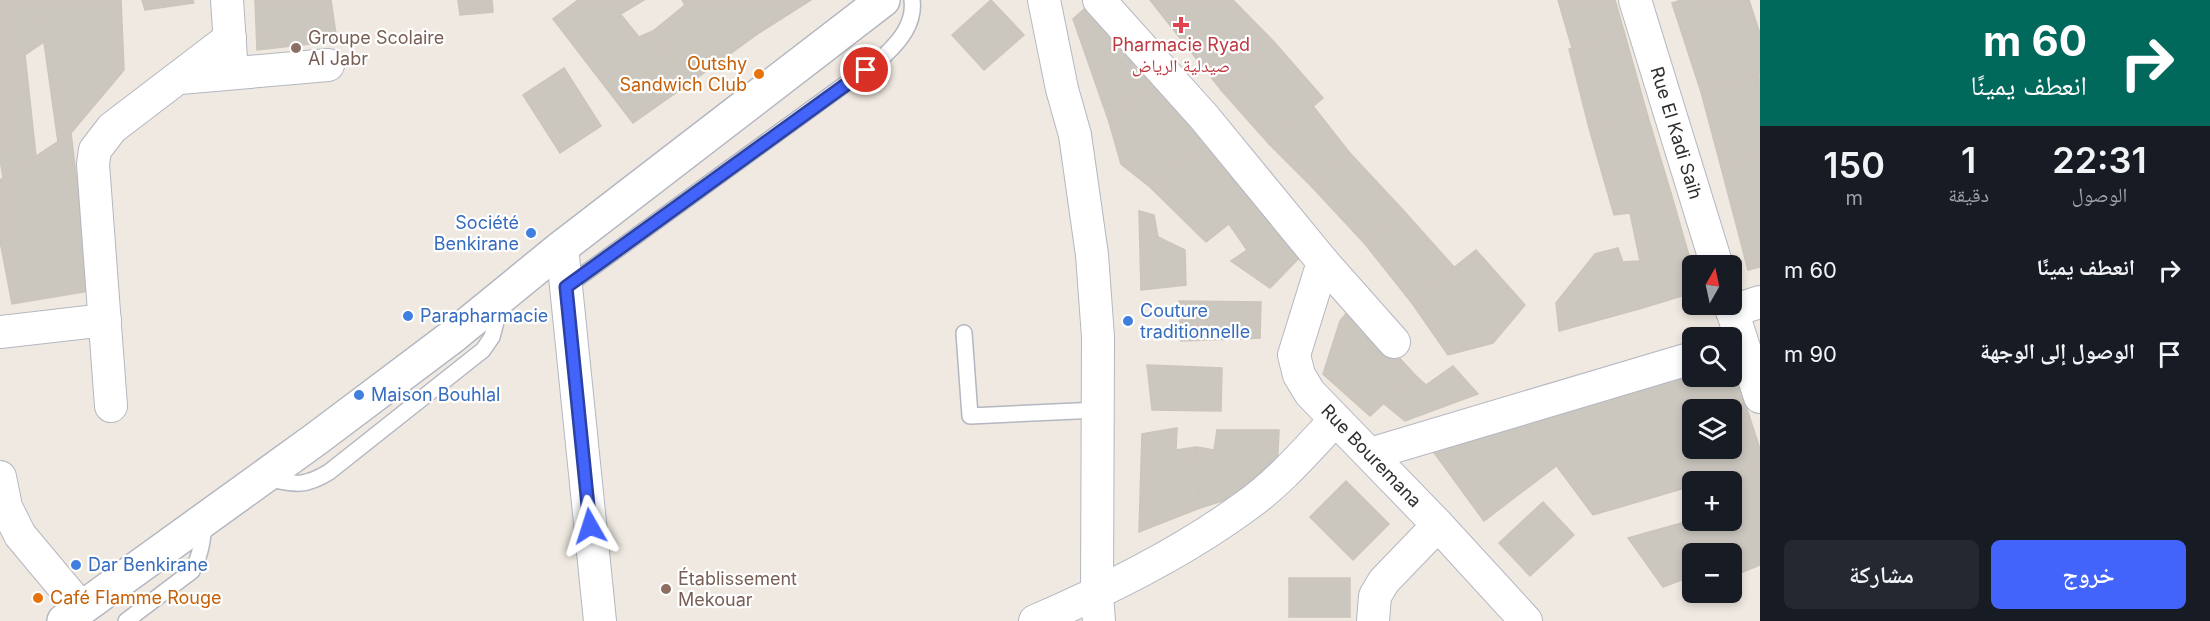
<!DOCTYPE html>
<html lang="ar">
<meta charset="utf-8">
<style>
body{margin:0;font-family:Inter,"Noto Naskh Arabic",sans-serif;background:#242831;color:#f1f3f6;direction:rtl;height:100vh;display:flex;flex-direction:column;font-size:22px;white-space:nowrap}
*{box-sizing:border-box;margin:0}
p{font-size:20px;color:#9ea1a6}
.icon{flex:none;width:33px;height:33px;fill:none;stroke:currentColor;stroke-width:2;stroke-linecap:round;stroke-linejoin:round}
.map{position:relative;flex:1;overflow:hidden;direction:ltr}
.side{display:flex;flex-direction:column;background:#171b24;width:450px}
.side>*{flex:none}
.banner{background:#00695c;color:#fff;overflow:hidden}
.needle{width:39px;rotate:9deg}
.fabs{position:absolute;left:1682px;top:255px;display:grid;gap:12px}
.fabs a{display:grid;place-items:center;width:60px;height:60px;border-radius:9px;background:#171b24;box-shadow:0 3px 9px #0003;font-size:30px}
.pin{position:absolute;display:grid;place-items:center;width:51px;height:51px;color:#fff;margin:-26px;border:3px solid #fff;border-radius:50%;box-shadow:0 2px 6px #0007}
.me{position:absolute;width:66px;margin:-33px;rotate:354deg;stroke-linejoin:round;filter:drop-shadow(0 0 4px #0008)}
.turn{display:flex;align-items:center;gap:21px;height:126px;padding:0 24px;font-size:27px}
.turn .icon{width:78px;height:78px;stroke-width:2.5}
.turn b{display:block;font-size:42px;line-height:51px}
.eta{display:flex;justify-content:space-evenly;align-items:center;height:102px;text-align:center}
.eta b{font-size:36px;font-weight:600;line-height:42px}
.primary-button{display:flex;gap:12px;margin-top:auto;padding:12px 24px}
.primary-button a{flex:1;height:69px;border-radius:9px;background:#4264fb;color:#fff;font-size:24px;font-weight:600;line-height:69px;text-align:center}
.primary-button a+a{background:#242831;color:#f1f3f6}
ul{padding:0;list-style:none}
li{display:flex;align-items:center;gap:18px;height:84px;padding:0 24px}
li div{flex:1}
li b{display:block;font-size:22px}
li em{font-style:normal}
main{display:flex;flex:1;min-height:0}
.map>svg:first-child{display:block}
.building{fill:#cbc7bf;stroke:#cbc5ba;stroke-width:1.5;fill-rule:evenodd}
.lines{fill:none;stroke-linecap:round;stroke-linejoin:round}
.service-casing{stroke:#b4b7c1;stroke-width:18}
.minor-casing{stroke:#b4b7c1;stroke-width:34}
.tertiary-casing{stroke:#b4b7c1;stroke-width:36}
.service{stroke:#fff;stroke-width:15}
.minor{stroke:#fff;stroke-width:32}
.tertiary{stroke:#fff;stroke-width:33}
.route-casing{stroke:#2b41a3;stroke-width:15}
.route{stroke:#4264fb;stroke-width:10}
.health-dot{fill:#e0444e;stroke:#fff;stroke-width:2}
.education-dot{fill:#8d6e63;stroke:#fff;stroke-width:2}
.food-dot{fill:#e8710a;stroke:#fff;stroke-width:2}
.shop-dot{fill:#3f7fe0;stroke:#fff;stroke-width:2}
.labels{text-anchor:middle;stroke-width:4.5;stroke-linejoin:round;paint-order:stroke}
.education-label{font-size:18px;fill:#785e54;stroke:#fff;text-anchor:start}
.health-label{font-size:18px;fill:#be3a42;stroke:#fff}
.food-label{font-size:18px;fill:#c56008;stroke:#fff;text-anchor:end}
.street-label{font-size:18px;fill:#2e2e2e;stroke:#fff}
.shop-label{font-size:18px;fill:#366cbe;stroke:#fff;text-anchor:start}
</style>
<main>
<section class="side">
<div class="banner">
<div class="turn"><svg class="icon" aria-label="right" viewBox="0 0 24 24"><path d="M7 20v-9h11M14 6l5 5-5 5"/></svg><div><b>60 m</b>انعطف يمينًا</div></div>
</div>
<div class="eta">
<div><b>22:31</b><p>الوصول</p></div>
<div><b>1</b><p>دقيقة</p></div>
<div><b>150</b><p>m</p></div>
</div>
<ul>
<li><svg class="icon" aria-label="right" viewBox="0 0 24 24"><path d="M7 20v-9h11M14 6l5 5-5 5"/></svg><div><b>انعطف يمينًا</b></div><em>60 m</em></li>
<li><svg class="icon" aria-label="arrive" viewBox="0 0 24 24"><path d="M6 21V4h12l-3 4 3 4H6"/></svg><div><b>الوصول إلى الوجهة</b></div><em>90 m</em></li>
</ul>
<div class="primary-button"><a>خروج</a><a>مشاركة</a></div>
</section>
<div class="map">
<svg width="1760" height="621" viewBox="0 0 1760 621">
<rect width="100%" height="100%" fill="#efe9e1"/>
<g class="building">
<path d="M 0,0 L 38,0 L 44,42 L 25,55 L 36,156 L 3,178 L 0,159 Z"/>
<path d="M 38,0 L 121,0 L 124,70 L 71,133 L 58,142 Z"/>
<path d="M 142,0 L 193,0 L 194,3 L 145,10 Z"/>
<path d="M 255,0 L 331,0 L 337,41 L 257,50 Z"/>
<path d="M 458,0 L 492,0 L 493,12 L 460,15 Z"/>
<path d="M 578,0 L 609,0 L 639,37 L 653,31 L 694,80 L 633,123 L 553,19 Z"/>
<path d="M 609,0 L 644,0 L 619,15 Z"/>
<path d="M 682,0 L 726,0 L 756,35 L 694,80 L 653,31 L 685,5 Z"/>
<path d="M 726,0 L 811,0 L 756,35 Z"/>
<path d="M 991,0 L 1024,35 L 984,70 L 952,35 Z"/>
<path d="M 1150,0 L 1233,0 L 1275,43 L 1221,90 Z"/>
<path d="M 1558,0 L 1615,0 L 1625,35 L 1572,48 Z"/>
<path d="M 1681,0 L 1749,0 L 1760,34 L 1760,73 L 1701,92 L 1672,3 Z"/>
<path d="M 1090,4 L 1158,74 L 1109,122 L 1073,19 Z"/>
<path d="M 1625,35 L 1648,117 L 1589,128 L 1569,49 Z"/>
<path d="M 1275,43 L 1323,98 L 1269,144 L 1221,90 Z"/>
<path d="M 564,68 L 601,126 L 560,153 L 523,95 Z"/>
<path d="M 1158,74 L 1215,138 L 1150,187 L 1121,164 L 1109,122 Z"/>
<path d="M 1759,74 L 1760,156 L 1721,167 L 1701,92 Z"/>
<path d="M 1313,106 L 1349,152 L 1312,187 L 1269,144 Z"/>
<path d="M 1648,117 L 1671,193 L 1630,213 L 1614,215 L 1589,128 Z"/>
<path d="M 71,133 L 90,291 L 12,304 L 0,241 L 0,180 Z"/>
<path d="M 1215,138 L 1260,199 L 1206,242 L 1150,187 Z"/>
<path d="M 1349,152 L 1403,210 L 1365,244 L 1312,187 Z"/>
<path d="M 1760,156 L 1760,267 L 1748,270 L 1721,167 Z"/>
<path d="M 1671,193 L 1692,266 L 1692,293 L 1639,309 L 1622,262 L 1640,261 L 1630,213 Z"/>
<path d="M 1260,199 L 1304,253 L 1270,288 L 1231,261 L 1247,250 L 1229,224 Z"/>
<path d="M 1403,210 L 1454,267 L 1411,302 L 1365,244 Z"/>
<path d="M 1139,211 L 1154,215 L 1158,237 L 1185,250 L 1186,285 L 1141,290 Z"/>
<path d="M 1618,248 L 1639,309 L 1559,331 L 1556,303 L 1595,254 Z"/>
<path d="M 1476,250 L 1525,305 L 1493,343 L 1448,355 L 1411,302 Z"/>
<path d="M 1179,301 L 1261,302 L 1260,338 L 1181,341 Z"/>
<path d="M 1352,306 L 1415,375 L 1370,416 L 1323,374 L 1340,321 Z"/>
<path d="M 1731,360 L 1760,449 L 1760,466 L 1707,482 L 1692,482 L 1692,486 L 1593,515 L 1524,422 L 1692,370 L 1692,376 L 1731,376 ZM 1692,410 L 1731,410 L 1731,448 L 1692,448 Z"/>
<path d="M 1147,365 L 1222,368 L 1221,411 L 1152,410 Z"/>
<path d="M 1453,366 L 1478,394 L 1405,421 L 1383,403 L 1415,375 L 1426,385 Z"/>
<path d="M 1524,422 L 1556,466 L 1484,521 L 1432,450 Z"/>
<path d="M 1177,428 L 1176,450 L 1196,447 L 1200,508 L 1139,532 L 1142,434 Z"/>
<path d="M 1217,430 L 1279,430 L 1277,472 L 1235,497 L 1200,508 L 1196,447 L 1214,450 Z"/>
<path d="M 1760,466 L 1760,565 L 1731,577 L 1731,554 L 1692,554 L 1692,576 L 1663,587 L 1628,538 L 1692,520 L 1731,520 L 1731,482 L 1707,482 Z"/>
<path d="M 1346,481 L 1389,524 L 1353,560 L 1310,517 Z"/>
<path d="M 1543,502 L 1574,535 L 1530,576 L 1499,543 Z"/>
<rect x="1289" y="578" width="61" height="39"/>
</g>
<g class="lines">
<g class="service-casing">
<g id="service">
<path d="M 566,287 L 884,56 C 900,41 915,23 912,0"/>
<path d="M 964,333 L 970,416 L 1098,410"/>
<path d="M 265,478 C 294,484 303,488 329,472 L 483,350 L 492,337 L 501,303"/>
<path d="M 126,621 L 192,571 C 201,555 203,539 204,521"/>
</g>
</g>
<g class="minor-casing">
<g id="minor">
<path d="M 227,0 L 231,59"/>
<path d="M 1044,0 L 1062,89 L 1075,135 L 1092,255 L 1098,337 L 1097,595 L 1099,621"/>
<path d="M 1099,0 L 1204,117 L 1323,262 L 1294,355 L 1299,375 L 1310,393 L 1438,525 L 1526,621"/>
<path d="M 1635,0 L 1717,266"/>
<path d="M 180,78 L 328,65"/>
<path d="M 562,247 L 600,621"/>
<path d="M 1323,262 L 1394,342"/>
<path d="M 1730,304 L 1760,397"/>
<path d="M 1732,311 L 1760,302"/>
<path d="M 0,332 L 105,320"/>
<path d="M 111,406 L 93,164 L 95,150 L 112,128 L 230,38"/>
<path d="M 1370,454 L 1692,358"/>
<path d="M 0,477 L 6,507 L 20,535 L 81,608"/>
<path d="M 1035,621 C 1107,590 1180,554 1243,508 C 1278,484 1306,451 1335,420"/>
<path d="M 1373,621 L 1375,596 L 1384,581 L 1438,525"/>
</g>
</g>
<g class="tertiary-casing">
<path id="tertiary" d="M 64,621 L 316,439 L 453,336 L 562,247 L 883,0"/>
</g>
<use href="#service" class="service"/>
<use href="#minor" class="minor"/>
<use href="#tertiary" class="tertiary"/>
</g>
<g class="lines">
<g class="route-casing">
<path id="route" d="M 590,526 L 566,287 L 866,70"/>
</g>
<use href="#route" class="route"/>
</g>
<path class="health-dot" d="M1178 16h6v6h6v6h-6v6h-6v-6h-6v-6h6z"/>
<g class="education-dot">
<circle cx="296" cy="48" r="6"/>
<circle cx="666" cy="589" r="6"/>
</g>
<g class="food-dot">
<circle cx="759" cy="74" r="6"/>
<circle cx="38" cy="598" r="6"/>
</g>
<g class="shop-dot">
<circle cx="531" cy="233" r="6"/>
<circle cx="408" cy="316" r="6"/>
<circle cx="1128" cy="321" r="6"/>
<circle cx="359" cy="395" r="6"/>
<circle cx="76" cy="565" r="6"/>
</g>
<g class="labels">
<g class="education-label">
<text x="308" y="44">Groupe Scolaire<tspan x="308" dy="21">Al Jabr</tspan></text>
<text x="678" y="585">Établissement<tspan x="678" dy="21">Mekouar</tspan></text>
</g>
<g class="health-label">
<text x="1181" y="51">Pharmacie Ryad<tspan x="1181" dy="21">صيدلية الرياض</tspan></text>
</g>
<g class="food-label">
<text x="747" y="70">Outshy<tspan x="747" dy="21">Sandwich Club</tspan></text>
<text x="50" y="604" text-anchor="start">Café Flamme Rouge</text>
</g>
<g class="street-label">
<text transform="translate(1676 133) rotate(73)" y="6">Rue El Kadi Saih</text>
<text transform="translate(1371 456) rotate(46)" y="6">Rue Bouremana</text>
</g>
<g class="shop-label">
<text x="519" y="229" text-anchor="end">Société<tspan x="519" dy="21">Benkirane</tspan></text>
<text x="1140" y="317">Couture<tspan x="1140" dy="21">traditionnelle</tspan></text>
<text x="420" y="322">Parapharmacie</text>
<text x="371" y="401">Maison Bouhlal</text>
<text x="88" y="571">Dar Benkirane</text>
</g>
</g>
</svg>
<div class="fabs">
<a><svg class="needle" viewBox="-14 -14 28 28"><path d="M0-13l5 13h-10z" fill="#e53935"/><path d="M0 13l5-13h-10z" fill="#9ea1a6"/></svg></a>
<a><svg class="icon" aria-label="search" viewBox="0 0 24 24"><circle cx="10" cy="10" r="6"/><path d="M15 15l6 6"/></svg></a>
<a><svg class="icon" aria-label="layers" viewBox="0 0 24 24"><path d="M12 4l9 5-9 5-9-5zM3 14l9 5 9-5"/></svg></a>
<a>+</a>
<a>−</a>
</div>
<div class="pin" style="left:866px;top:70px;background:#d93025"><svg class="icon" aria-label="arrive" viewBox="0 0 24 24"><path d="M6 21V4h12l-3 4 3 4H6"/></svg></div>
<svg class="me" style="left:590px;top:526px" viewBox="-20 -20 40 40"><path d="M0-17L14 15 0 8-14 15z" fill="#4264fb" stroke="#fff" stroke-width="4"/></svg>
</div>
</main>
